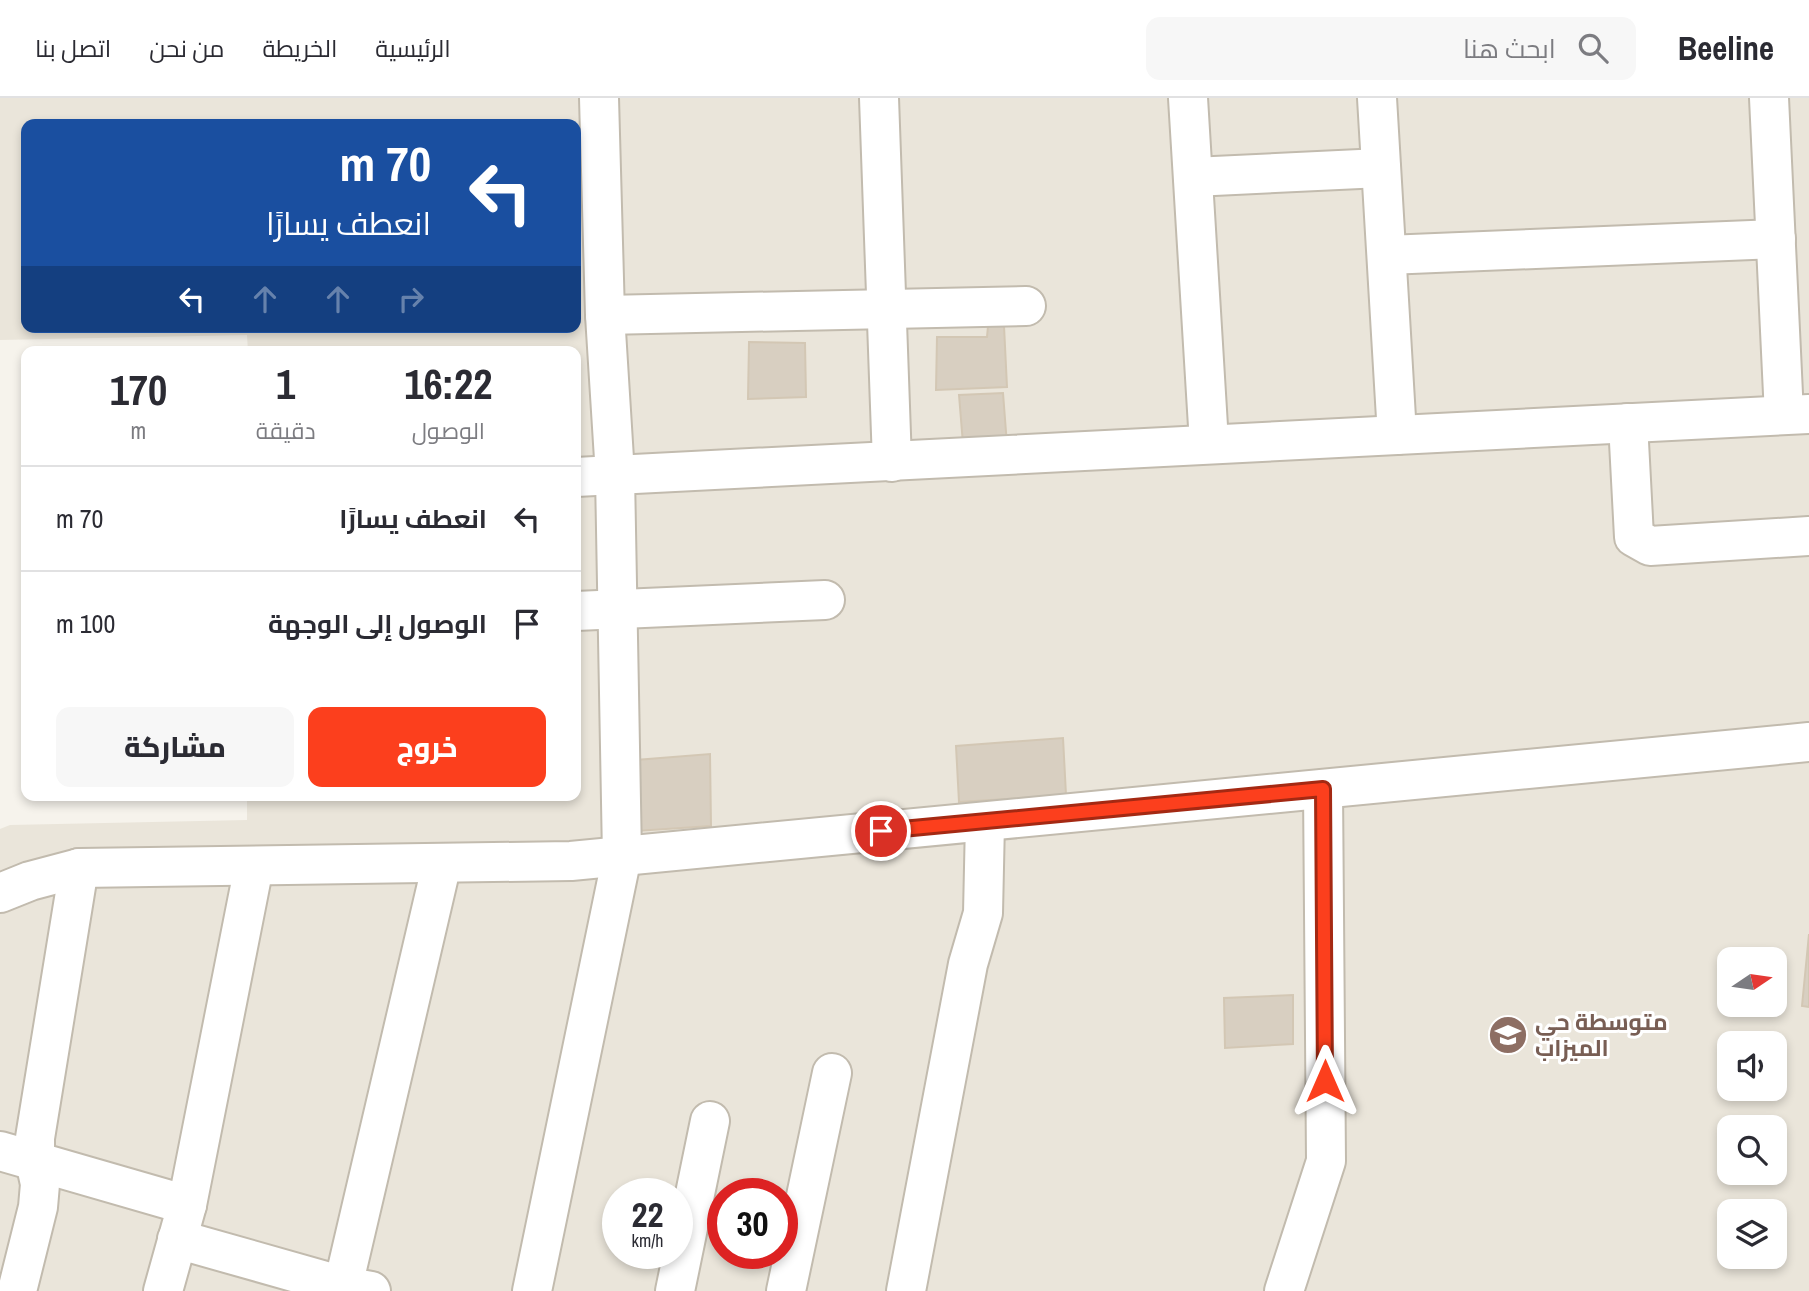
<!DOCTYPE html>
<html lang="ar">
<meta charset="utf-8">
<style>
body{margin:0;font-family:"Archivo Narrow",Cairo,sans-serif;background:#f7f7f7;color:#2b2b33;direction:rtl;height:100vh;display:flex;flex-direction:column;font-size:26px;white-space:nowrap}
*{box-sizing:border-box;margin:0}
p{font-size:23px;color:#7c7c81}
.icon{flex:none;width:38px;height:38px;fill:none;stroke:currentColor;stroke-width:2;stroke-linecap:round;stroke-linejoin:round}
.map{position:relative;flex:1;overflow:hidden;direction:ltr}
.panel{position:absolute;left:21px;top:248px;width:560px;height:455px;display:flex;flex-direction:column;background:#fff;border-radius:14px;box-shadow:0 4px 10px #0003;direction:rtl}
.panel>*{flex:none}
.guide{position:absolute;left:21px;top:21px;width:560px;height:214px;border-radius:14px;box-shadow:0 4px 10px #0003;direction:rtl;background:#1a4fa0;color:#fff;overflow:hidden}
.needle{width:46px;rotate:77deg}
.controls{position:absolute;left:1717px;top:849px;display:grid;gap:14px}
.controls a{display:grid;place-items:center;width:70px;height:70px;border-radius:14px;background:#fff;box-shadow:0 4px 10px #0003;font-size:35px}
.speed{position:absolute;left:602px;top:1080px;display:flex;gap:14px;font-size:35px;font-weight:700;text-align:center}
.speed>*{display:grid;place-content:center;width:91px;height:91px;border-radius:50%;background:#fff;box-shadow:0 4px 10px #0003;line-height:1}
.speed small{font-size:18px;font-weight:400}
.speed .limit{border:10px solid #d22;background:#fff;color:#111}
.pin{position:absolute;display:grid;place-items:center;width:60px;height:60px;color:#fff;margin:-30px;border:4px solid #fff;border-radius:50%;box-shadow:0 2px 7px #0007}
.me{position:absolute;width:77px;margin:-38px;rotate:0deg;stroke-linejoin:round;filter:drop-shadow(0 0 5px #0008)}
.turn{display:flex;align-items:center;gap:24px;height:147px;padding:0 35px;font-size:32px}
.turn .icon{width:91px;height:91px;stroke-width:2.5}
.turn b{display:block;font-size:49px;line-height:60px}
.lanes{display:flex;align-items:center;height:66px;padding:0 35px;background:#0003;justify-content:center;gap:35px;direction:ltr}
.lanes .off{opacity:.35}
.eta{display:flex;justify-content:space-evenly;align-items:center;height:119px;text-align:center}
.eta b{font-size:42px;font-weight:800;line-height:49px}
.action{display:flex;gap:14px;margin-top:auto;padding:14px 35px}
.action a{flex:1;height:80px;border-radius:14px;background:#fc3f1d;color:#fff;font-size:28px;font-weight:800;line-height:80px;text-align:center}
.action a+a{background:#f7f7f7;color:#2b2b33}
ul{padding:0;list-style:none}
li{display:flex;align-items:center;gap:21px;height:105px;padding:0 35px;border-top:2px solid #e1e1e2}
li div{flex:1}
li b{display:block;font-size:26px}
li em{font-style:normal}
header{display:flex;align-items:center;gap:42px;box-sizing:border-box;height:98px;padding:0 35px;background:#fff;border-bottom:2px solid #e1e1e2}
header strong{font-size:33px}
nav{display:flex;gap:38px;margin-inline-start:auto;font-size:24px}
.search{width:490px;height:63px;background:#f7f7f7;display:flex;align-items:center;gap:18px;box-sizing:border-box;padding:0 24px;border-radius:14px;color:#7c7c81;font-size:26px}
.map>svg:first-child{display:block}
.residential{fill:#eae5da;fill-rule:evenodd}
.building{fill:#d8cfc1;stroke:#d3c7b4;stroke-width:2}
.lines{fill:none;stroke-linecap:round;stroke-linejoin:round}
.minor-casing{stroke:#c2bbae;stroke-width:42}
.minor{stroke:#fff;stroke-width:38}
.route-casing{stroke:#a42913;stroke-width:18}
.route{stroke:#fc3f1d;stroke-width:12}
.labels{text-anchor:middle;stroke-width:6;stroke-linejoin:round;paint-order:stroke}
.education-label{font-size:23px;font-weight:bold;fill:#785e54;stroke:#fff;text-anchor:start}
</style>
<header>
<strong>Beeline</strong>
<div class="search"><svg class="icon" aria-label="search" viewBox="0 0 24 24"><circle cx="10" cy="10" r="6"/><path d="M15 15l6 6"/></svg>ابحث هنا</div>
<nav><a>الرئيسية</a><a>الخريطة</a><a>من نحن</a><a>اتصل بنا</a></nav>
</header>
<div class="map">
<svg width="1809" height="1193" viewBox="0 0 1809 1193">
<rect width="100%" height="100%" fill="#f6f3ec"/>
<path class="residential" d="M 0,0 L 1809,0 L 1809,1193 L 0,1193 L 0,731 L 10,727 L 247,722 L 247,698 L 576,698 L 576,254 L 248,254 L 247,237 L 0,242 ZM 26,26 L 576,26 L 576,229 L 26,229 ZM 1729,861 L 1774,861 L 1774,906 L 1729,906 ZM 1729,945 L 1774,945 L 1774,990 L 1729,990 ZM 1729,1029 L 1774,1029 L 1774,1074 L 1729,1074 ZM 618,1096 L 677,1096 L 677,1155 L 618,1155 ZM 723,1096 L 782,1096 L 782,1155 L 723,1155 ZM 1729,1113 L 1774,1113 L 1774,1158 L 1729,1158 Z"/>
<g class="building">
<path d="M 988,228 L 1004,228 L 1007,289 L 936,292 L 937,239 L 987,239 Z"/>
<path d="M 749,244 L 805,245 L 806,299 L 748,301 Z"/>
<path d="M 1003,295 L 1007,347 L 963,346 L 959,297 Z"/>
<path d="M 1063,640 L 1066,697 L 959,704 L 956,648 Z"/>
<path d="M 710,656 L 711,728 L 636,733 L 636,662 Z"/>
<path d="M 1809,836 L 1809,909 L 1802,908 Z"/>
<path d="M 1293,897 L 1293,946 L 1225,950 L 1224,900 Z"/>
</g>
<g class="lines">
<g class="minor-casing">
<g id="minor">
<path d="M 879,0 L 892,364"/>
<path d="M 1188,0 L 1209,345"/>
<path d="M 1377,0 L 1397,337"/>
<path d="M 1769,0 L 1784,317"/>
<path d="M 1193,79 L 1381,70"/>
<path d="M 1387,157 L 1776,141"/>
<path d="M 605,217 L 1026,208"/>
<path d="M 1628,325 L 1634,439 L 1650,448 L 1809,438"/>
<path d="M 576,379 L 1809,316"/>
<path d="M 576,513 L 825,502"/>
<path d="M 0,795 L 30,783 L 79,770 L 571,763 L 1809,644"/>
<path d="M 0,1053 L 187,1107"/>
<path d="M 177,1141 L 343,1188 L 371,1193"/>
<path d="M 343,1188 L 442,765"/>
<path d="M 17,1193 L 38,1109 L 40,1086 L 35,1063 L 35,1040 L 79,770"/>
<path d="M 163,1193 L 187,1107 L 254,768"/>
<path d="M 532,1193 L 622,758 L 615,377 L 605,217 L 599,0"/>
<path d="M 675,1193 L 710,1023"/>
<path d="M 786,1193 L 832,975"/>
<path d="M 906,1193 L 968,866 L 983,815 L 985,724"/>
<path d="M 1284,1193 L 1326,1063 L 1323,691"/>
</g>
</g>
<use href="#minor" class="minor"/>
</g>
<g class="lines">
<g class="route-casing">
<path id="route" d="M 881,733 L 1323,691 L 1325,983"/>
</g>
<use href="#route" class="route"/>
</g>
<defs>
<g id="school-disc" transform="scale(2.0125)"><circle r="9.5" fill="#8d6e63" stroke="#fff"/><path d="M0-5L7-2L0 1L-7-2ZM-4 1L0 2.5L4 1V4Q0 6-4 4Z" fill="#fff"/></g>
</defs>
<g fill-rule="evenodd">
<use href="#school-disc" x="1508" y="937"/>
</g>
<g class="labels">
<g class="education-label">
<text x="1535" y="932">متوسطة حي<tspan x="1535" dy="26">الميزاب</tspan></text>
</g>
</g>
</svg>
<div class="controls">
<a><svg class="needle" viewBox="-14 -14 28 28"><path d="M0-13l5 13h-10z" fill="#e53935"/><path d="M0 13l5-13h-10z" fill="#7c7c81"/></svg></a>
<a><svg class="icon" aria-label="sound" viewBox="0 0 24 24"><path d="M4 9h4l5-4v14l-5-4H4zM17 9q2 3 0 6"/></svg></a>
<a><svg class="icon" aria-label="search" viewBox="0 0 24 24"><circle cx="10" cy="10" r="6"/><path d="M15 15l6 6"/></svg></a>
<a><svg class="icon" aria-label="layers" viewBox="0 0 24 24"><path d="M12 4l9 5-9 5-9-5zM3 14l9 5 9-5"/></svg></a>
</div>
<div class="speed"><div>22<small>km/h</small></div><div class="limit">30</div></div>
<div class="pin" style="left:881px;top:733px;background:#d93025"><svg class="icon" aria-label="arrive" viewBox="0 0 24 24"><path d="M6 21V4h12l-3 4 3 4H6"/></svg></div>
<svg class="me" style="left:1325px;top:983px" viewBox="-20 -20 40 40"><path d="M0-17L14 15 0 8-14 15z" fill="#fc3f1d" stroke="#fff" stroke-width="4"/></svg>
<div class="guide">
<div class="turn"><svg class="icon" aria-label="left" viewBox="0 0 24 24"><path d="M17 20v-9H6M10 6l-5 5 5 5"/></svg><div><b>70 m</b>انعطف يسارًا</div></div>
<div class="lanes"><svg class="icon" aria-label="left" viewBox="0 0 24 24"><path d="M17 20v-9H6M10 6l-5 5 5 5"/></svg><svg class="icon off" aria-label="ahead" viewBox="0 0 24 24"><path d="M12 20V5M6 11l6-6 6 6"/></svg><svg class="icon off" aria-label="ahead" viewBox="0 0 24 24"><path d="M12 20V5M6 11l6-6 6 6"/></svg><svg class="icon off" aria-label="right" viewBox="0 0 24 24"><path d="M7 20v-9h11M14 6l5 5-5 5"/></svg></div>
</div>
<section class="panel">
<div class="eta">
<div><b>16:22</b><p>الوصول</p></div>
<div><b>1</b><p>دقيقة</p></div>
<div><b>170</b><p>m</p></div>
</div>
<ul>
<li><svg class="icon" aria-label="left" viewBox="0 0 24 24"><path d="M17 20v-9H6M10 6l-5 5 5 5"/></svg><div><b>انعطف يسارًا</b></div><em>70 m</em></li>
<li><svg class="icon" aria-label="arrive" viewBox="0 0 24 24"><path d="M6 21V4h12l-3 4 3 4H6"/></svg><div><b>الوصول إلى الوجهة</b></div><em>100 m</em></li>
</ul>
<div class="action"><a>خروج</a><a>مشاركة</a></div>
</section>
</div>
